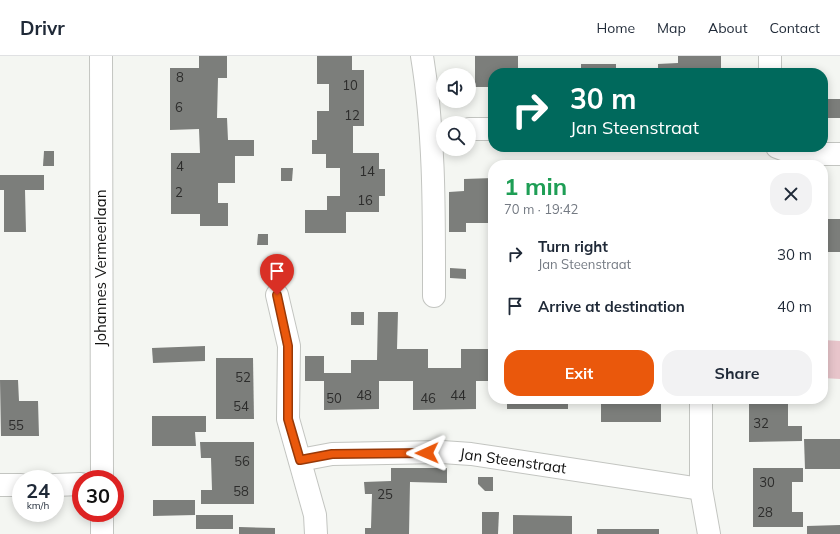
<!DOCTYPE html>
<meta charset="utf-8">
<style>
body{margin:0;font-family:Mulish,sans-serif;background:#f2f2f3;color:#1f2937;height:100vh;display:flex;flex-direction:column;font-size:15px;white-space:nowrap}
*{box-sizing:border-box;margin:0}
p{font-size:13px;color:#747a83}
.icon{flex:none;width:22px;height:22px;fill:none;stroke:currentColor;stroke-width:2;stroke-linecap:round;stroke-linejoin:round}
.map{position:relative;flex:1;overflow:hidden}
.details{position:absolute;left:488px;top:104px;width:340px;height:244px;display:flex;flex-direction:column;background:#fff;border-radius:16px;box-shadow:0 2px 10px #0003}
.details>*{flex:none}
.top-card{position:absolute;left:488px;top:12px;width:340px;height:84px;border-radius:16px;box-shadow:0 2px 10px #0003;background:#00695c;color:#fff;overflow:hidden}
.controls{position:absolute;left:436px;top:12px;display:grid;gap:8px}
.controls a{display:grid;place-items:center;width:40px;height:40px;border-radius:50%;background:#fff;box-shadow:0 2px 10px #0003;font-size:20px}
.speed{position:absolute;left:12px;top:414px;display:flex;gap:8px;font-size:20px;font-weight:700;text-align:center}
.speed>*{display:grid;place-content:center;width:52px;height:52px;border-radius:50%;background:#fff;box-shadow:0 2px 10px #0003;line-height:1}
.speed small{font-size:10px;font-weight:400}
.speed .limit{border:6px solid #d22;background:#fff;color:#111}
.pin{position:absolute;display:grid;place-items:center;width:34px;height:34px;color:#fff;margin:-41px -17px;border-radius:50% 50% 50% 0;rotate:-45deg;box-shadow:0 0 4px #0007}
.pin .icon{rotate:45deg}
.me{position:absolute;width:44px;margin:-22px;rotate:269deg;stroke-linejoin:round;filter:drop-shadow(0 0 3px #0008)}
.turn{display:flex;align-items:center;gap:14px;height:84px;padding:0 16px;font-size:18px}
.turn .icon{width:52px;height:52px;stroke-width:2.5}
.turn b{display:block;font-size:28px;line-height:34px}
.round{display:grid;place-items:center;flex:none;width:42px;height:42px;border-radius:16px;background:#f2f2f3}
.headline{display:flex;align-items:center;justify-content:space-between;height:68px;padding:0 16px}
h1{font-size:24px;font-weight:700;line-height:30px;color:#1e9e55}
.primary-button{display:flex;gap:8px;margin-top:auto;padding:8px 16px}
.primary-button a{flex:1;height:46px;border-radius:16px;background:#ea580c;color:#fff;font-size:16px;font-weight:700;line-height:46px;text-align:center}
.primary-button a+a{background:#f2f2f3;color:#1f2937}
ul{padding:0;list-style:none}
li{display:flex;align-items:center;gap:12px;height:52px;padding:0 16px}
li div{flex:1}
li b{display:block;font-size:15px}
li em{font-style:normal}
header{display:flex;align-items:center;gap:24px;box-sizing:border-box;height:56px;padding:0 20px;background:#fff;border-bottom:1px solid #e0e1e3}
header strong{font-size:19px}
nav{display:flex;gap:22px;margin-inline-start:auto;font-size:14px}
.map>svg:first-child{display:block}
.green{fill:#e8c5cb}
.building{fill:#7c7e7b}
.lines{fill:none;stroke-linecap:round;stroke-linejoin:round}
.street-casing{stroke:#c3c5c1;stroke-width:24}
.street{stroke:#fff;stroke-width:22}
.route-casing{stroke:#983908;stroke-width:10}
.route{stroke:#ea580c;stroke-width:7}
.labels{text-anchor:middle;stroke-width:3.5;stroke-linejoin:round;paint-order:stroke}
.number-label{font-size:13px;fill:#2c2c2b}
.street-label{font-size:15px;fill:#111110;stroke:#fff}
</style>
<header>
<strong>Drivr</strong>
<nav><a>Home</a><a>Map</a><a>About</a><a>Contact</a></nav>
</header>
<div class="map">
<svg width="840" height="478" viewBox="0 0 840 478">
<rect width="100%" height="100%" fill="#f4f6f2"/>
<path class="green" d="M 823,284 L 840,285 L 840,323 L 823,322 Z"/>
<g class="building">
<path d="M 199,0 L 227,0 L 227,22 L 218,22 L 217,62 L 227,62 L 228,84 L 254,84 L 254,100 L 235,100 L 235,127 L 218,127 L 218,147 L 228,147 L 228,170 L 200,170 L 200,158 L 171,158 L 171,97 L 200,97 L 199,73 L 170,74 L 170,12 L 199,12 Z"/>
<path d="M 317,0 L 352,0 L 352,14 L 364,14 L 364,70 L 353,70 L 353,97 L 379,97 L 379,113 L 385,113 L 385,140 L 379,140 L 379,156 L 346,156 L 346,177 L 305,177 L 305,154 L 327,154 L 327,140 L 340,140 L 340,112 L 326,112 L 326,98 L 312,98 L 312,84 L 317,84 L 317,55 L 329,55 L 329,28 L 317,28 Z"/>
<path d="M 475,0 L 518,0 L 518,17 L 493,17 L 493,42 L 489,42 L 488,31 L 475,31 Z"/>
<path d="M 678,0 L 721,0 L 721,17 L 658,17 L 658,8 L 678,7 Z"/>
<rect x="581" y="8" width="35" height="9"/>
<rect x="823" y="43" width="17" height="19"/>
<path d="M 44,95 L 54,95 L 54,110 L 43,110 Z"/>
<path d="M 281,112 L 293,112 L 292,125 L 281,125 Z"/>
<path d="M 0,119 L 44,119 L 44,134 L 25,134 L 26,176 L 4,176 L 4,134 L 0,134 Z"/>
<path d="M 493,122 L 493,167 L 466,167 L 466,176 L 449,176 L 449,136 L 464,135 L 464,123 Z"/>
<rect x="823" y="163" width="17" height="33"/>
<path d="M 258,178 L 268,178 L 268,189 L 257,189 Z"/>
<path d="M 450,212 L 466,213 L 466,223 L 450,222 Z"/>
<rect x="351" y="256" width="13" height="13"/>
<path d="M 378,256 L 398,256 L 397,293 L 428,293 L 428,312 L 461,312 L 461,293 L 491,293 L 491,289 L 493,289 L 493,325 L 476,325 L 476,353 L 413,354 L 413,325 L 379,325 L 379,353 L 324,354 L 324,325 L 305,325 L 305,300 L 324,300 L 324,317 L 351,317 L 351,304 L 377,304 Z"/>
<path d="M 205,290 L 205,305 L 153,307 L 152,292 Z"/>
<path d="M 216,302 L 253,302 L 254,363 L 216,363 Z"/>
<rect x="823" y="304" width="2" height="15"/>
<path d="M 0,324 L 18,324 L 19,345 L 38,345 L 39,380 L 1,380 Z"/>
<rect x="507" y="343" width="61" height="10"/>
<path d="M 601,343 L 686,343 L 686,345 L 661,345 L 661,366 L 601,366 Z"/>
<path d="M 749,343 L 788,343 L 788,370 L 802,370 L 802,385 L 749,386 Z"/>
<path d="M 152,360 L 206,360 L 206,376 L 195,376 L 196,390 L 152,390 Z"/>
<path d="M 804,383 L 840,383 L 840,413 L 805,413 Z"/>
<path d="M 200,386 L 254,386 L 254,448 L 201,448 L 201,434 L 212,434 L 211,402 L 201,402 Z"/>
<path d="M 391,412 L 447,412 L 447,427 L 410,426 L 409,478 L 365,478 L 365,472 L 371,472 L 372,438 L 365,438 L 364,426 L 391,425 Z"/>
<path d="M 753,412 L 803,412 L 803,426 L 792,426 L 792,456 L 803,456 L 803,471 L 753,471 Z"/>
<path d="M 478,421 L 493,421 L 493,435 L 485,435 L 478,428 Z"/>
<path d="M 153,444 L 195,444 L 195,459 L 153,460 Z"/>
<path d="M 482,456 L 499,456 L 498,478 L 482,478 Z"/>
<rect x="196" y="459" width="37" height="14"/>
<path d="M 513,459 L 572,460 L 572,478 L 513,478 Z"/>
<path d="M 840,469 L 840,478 L 807,478 L 807,470 Z"/>
<path d="M 239,471 L 275,472 L 275,478 L 239,478 Z"/>
<rect x="597" y="473" width="62" height="5"/>
</g>
<g class="lines">
<g class="street-casing">
<g id="street">
<path d="M 101,0 L 102,423"/>
<path d="M 422,0 C 435,79 434,160 434,240"/>
<path d="M 770,0 L 770,17"/>
<path d="M 469,73 L 493,73"/>
<path d="M 777,91 L 796,98 L 840,98"/>
<path d="M 277,239 L 289,290 L 288,363 L 315,459 L 316,478"/>
<path d="M 701,343 L 701,433 L 709,478"/>
<path d="M 300,404 L 332,398 L 442,396 L 471,398 L 701,433"/>
<path d="M 0,429 L 21,429"/>
<path d="M 55,429 L 81,428"/>
<path d="M 102,478 L 102,457"/>
</g>
</g>
<use href="#street" class="street"/>
</g>
<g class="lines">
<g class="route-casing">
<path id="route" d="M 277,239 L 288,290 L 288,363 L 300,404 L 332,398 L 427,397"/>
</g>
<use href="#route" class="route"/>
</g>
<g class="labels">
<g class="number-label">
<text x="180" y="26">8</text>
<text x="350" y="34">10</text>
<text x="179" y="56">6</text>
<text x="352" y="64">12</text>
<text x="180" y="115">4</text>
<text x="367" y="120">14</text>
<text x="179" y="141">2</text>
<text x="365" y="149">16</text>
<text x="243" y="326">52</text>
<text x="364" y="344">48</text>
<text x="458" y="344">44</text>
<text x="334" y="347">50</text>
<text x="428" y="347">46</text>
<text x="241" y="355">54</text>
<text x="761" y="372">32</text>
<text x="16" y="374">55</text>
<text x="242" y="410">56</text>
<text x="767" y="431">30</text>
<text x="241" y="440">58</text>
<text x="385" y="443">25</text>
<text x="765" y="461">28</text>
</g>
<g class="street-label">
<text transform="translate(101 212) rotate(-90)" y="5">Johannes Vermeerlaan</text>
<text transform="translate(513 405) rotate(8)" y="5">Jan Steenstraat</text>
</g>
</g>
</svg>
<div class="controls">
<a><svg class="icon" aria-label="sound" viewBox="0 0 24 24"><path d="M4 9h4l5-4v14l-5-4H4zM17 9q2 3 0 6"/></svg></a>
<a><svg class="icon" aria-label="search" viewBox="0 0 24 24"><circle cx="10" cy="10" r="6"/><path d="M15 15l6 6"/></svg></a>
</div>
<div class="speed"><div>24<small>km/h</small></div><div class="limit">30</div></div>
<div class="pin" style="left:277px;top:239px;background:#d93025"><svg class="icon" aria-label="arrive" viewBox="0 0 24 24"><path d="M6 21V4h12l-3 4 3 4H6"/></svg></div>
<svg class="me" style="left:427px;top:397px" viewBox="-20 -20 40 40"><path d="M0-17L14 15 0 8-14 15z" fill="#ea580c" stroke="#fff" stroke-width="4"/></svg>
<div class="top-card">
<div class="turn"><svg class="icon" aria-label="right" viewBox="0 0 24 24"><path d="M7 20v-9h11M14 6l5 5-5 5"/></svg><div><b>30 m</b>Jan Steenstraat</div></div>
</div>
<section class="details">
<div class="headline"><div><h1>1 min</h1><p>70 m · 19:42</p></div><a class="round"><svg class="icon" aria-label="close" viewBox="0 0 24 24"><path d="M6 6l12 12M18 6L6 18"/></svg></a></div>
<ul>
<li><svg class="icon" aria-label="right" viewBox="0 0 24 24"><path d="M7 20v-9h11M14 6l5 5-5 5"/></svg><div><b>Turn right</b><p>Jan Steenstraat</p></div><em>30 m</em></li>
<li><svg class="icon" aria-label="arrive" viewBox="0 0 24 24"><path d="M6 21V4h12l-3 4 3 4H6"/></svg><div><b>Arrive at destination</b></div><em>40 m</em></li>
</ul>
<div class="primary-button"><a>Exit</a><a>Share</a></div>
</section>
</div>
